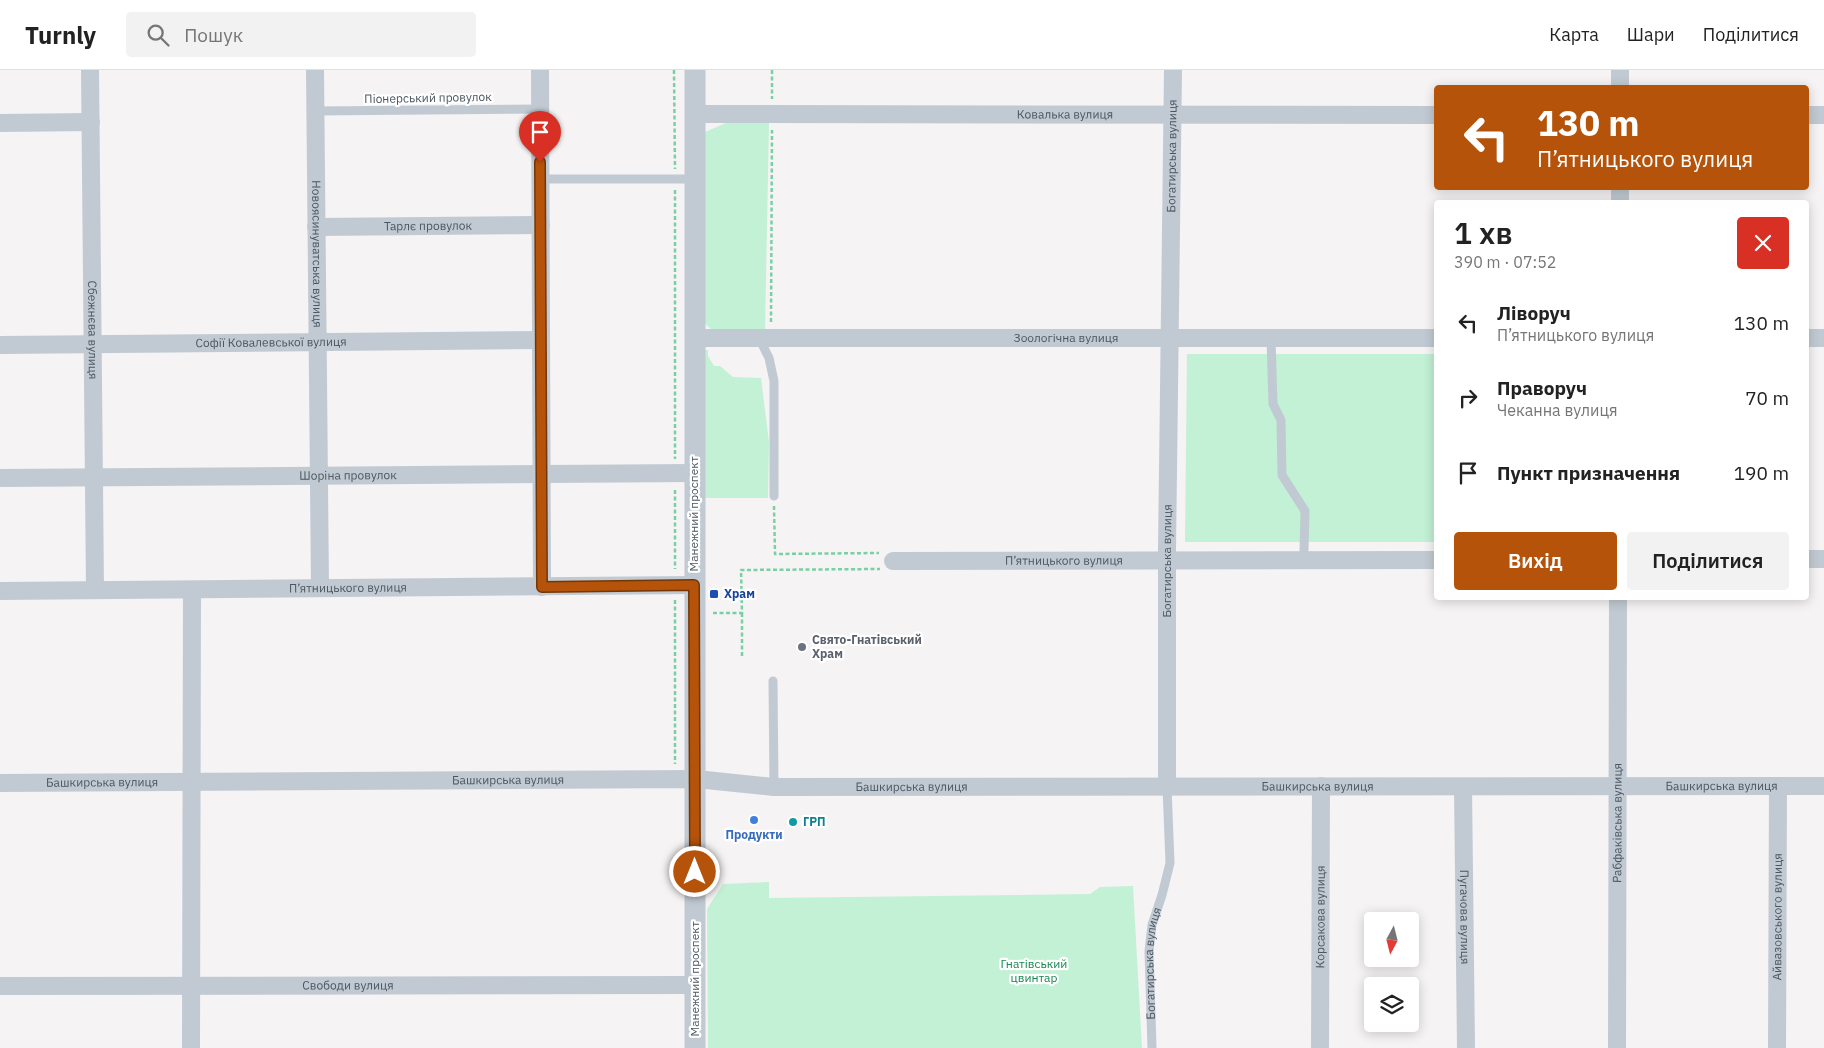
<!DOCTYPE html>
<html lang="uk">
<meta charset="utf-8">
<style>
body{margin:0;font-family:"IBM Plex Sans",sans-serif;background:#f2f2f2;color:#222;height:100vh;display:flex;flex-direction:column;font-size:19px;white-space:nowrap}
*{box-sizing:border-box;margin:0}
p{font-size:16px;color:#767676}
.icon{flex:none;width:28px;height:28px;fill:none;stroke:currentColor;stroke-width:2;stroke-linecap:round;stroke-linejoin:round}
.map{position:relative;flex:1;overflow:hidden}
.drawer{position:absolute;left:1434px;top:130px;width:375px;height:400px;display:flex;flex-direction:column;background:#fff;border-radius:5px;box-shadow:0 2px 12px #0003}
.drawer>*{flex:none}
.banner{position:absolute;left:1434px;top:15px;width:375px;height:105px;border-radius:5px;box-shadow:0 2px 12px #0003;background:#b45309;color:#fff;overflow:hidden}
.needle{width:32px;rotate:187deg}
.controls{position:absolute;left:1364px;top:842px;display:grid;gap:10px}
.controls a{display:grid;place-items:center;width:55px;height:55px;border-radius:5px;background:#fff;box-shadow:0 2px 12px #0003;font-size:25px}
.pin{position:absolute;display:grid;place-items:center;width:42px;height:42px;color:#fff;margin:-51px -21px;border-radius:50% 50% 50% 0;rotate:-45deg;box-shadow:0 0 5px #0007}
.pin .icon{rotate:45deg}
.me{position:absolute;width:55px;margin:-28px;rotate:0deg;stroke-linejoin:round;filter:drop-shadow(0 0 4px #0008)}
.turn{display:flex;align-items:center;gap:18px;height:105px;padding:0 20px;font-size:22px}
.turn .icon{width:65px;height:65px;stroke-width:2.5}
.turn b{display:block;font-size:35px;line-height:42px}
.round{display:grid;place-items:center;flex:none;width:52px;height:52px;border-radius:5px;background:#f2f2f2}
.headline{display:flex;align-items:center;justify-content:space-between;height:85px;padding:0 20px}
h1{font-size:30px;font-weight:600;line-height:38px}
.primary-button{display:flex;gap:10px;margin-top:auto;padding:10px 20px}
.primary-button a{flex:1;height:58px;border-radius:5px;background:#b45309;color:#fff;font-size:20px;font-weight:600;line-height:58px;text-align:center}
.primary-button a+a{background:#f2f2f2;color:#222}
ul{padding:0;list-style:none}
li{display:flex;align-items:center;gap:15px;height:75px;padding:0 20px}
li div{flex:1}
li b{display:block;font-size:19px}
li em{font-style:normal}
header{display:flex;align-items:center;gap:30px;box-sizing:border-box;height:70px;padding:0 25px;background:#fff;border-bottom:1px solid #e0e0e0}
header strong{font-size:24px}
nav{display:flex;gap:28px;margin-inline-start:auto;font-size:18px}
.search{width:350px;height:45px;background:#f2f2f2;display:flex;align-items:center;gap:12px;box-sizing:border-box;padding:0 18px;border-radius:5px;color:#767676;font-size:19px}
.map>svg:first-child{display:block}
.green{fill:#c3f1d5}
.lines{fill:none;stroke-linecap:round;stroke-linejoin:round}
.path{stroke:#7ad0a6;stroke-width:2.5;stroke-dasharray:4 2.5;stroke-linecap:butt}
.service{stroke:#c1cad2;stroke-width:9}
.minor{stroke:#c1cad2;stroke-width:18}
.tertiary{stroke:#c1cad2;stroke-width:21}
.route-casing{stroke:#753606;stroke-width:12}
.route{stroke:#b45309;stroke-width:9}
.transit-dot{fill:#1a4fb4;stroke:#fff;stroke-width:2}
.worship-dot{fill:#6b7280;stroke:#fff;stroke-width:2}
.shop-dot{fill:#3f7fe0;stroke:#fff;stroke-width:2}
.culture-dot{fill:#0f9aa8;stroke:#fff;stroke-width:2}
.labels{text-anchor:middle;stroke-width:4.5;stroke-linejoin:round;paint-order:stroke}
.street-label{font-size:12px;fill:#4a5661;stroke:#fff}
.transit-label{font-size:12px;font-weight:bold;fill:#164399;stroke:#fff;text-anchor:start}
.worship-label{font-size:12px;font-weight:bold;fill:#5b616d;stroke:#fff;text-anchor:start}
.culture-label{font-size:12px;font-weight:bold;fill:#0d838f;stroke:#fff;text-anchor:start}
.shop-label{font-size:12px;font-weight:bold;fill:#366cbe;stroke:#fff}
.park-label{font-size:12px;fill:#17864f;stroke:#fff}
</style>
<header>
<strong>Turnly</strong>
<div class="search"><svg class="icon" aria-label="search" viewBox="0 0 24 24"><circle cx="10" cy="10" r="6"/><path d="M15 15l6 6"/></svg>Пошук</div>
<nav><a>Карта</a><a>Шари</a><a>Поділитися</a></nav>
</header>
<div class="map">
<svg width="1824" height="978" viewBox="0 0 1824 978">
<rect width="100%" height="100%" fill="#f5f3f3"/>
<g class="green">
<path d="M 728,52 L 769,53 L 765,260 L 711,259 L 700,249 L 703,63 Z"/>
<path d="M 701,280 L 708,280 L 708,286 L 714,296 L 720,296 L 733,307 L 761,308 L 769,372 L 768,428 L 701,428 Z"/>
<path d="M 1187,284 L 1436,284 L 1436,472 L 1185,472 Z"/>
<path d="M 769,812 L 769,828 L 1090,824 L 1100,817 L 1133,816 L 1142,978 L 708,978 L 707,839 L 723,814 Z"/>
</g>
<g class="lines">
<g class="path">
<path d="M 674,0 L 675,99"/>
<path d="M 772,0 L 772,29"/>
<path d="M 675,120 L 675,389"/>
<path d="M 771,252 L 772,60"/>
<path d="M 675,420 L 675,499"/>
<path d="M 774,436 L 775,484 L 879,483"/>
<path d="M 675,530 L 675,694"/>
<path d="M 713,543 L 742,543 L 741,500 L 880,499"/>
<path d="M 742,543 L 742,586"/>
</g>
<g class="service">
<path d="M 315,41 L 540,39"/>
<path d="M 540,109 L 695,109"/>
<path d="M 759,268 L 769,288 L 774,311 L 774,426"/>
<path d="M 1271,268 L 1273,334 L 1281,350 L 1282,405 L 1305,441 L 1304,480"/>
<path d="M 773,611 L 774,717"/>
<path id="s1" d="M 1152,978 L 1149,881 L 1152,855 L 1162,825 L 1170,793 L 1167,717"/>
</g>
<g class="minor">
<path id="s2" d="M 90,0 L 95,520"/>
<path id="s3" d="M 315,0 L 320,518"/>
<path d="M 540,0 L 542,517"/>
<path d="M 1620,18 L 1620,0"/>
<path id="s4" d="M 695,44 L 1436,45"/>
<path d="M 1806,45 L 1824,45"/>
<path d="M 0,53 L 91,52"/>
<path d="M 1620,132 L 1620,118"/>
<path id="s5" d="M 316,157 L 541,155"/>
<path id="s6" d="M 696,268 L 1436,268"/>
<path d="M 1806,268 L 1824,268"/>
<path id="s7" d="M 0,275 L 541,270"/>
<path id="s8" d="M 0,408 L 694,403"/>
<path d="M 1806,489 L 1824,489"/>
<path id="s9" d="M 893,491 L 1436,490"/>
<path id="s10" d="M 0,521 L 694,515"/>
<path id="s11" d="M 0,713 L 696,709 L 774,717 L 1824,716"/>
<path id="s12" d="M 1167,717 L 1167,480 L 1173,0"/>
<path id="s13" d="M 1463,717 L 1466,978"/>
<path id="s14" d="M 0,916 L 694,915"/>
<path d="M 191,978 L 192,520"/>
<path id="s15" d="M 1320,978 L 1321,716"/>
<path id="s16" d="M 1617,978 L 1618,528"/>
<path id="s17" d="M 1777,978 L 1778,716"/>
</g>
<path class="tertiary" d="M 695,978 L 695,0"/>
</g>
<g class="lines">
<g class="route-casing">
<path id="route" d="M 540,92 L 542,517 L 694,515 L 695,802"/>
</g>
<use href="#route" class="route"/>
</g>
<rect class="transit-dot" x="709" y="519" width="10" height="10" rx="2.5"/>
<circle class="worship-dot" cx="802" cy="577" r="5"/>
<circle class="shop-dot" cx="754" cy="750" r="5"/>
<circle class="culture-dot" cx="793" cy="752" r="5"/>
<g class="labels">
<g class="street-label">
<text transform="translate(428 28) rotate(-1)" y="4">Пiонерський провулок</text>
<text dy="4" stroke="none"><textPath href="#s4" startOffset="370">Ковалька вулиця</textPath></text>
<text dy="4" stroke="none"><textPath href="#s12" startOffset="631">Богатирська вулиця</textPath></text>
<text dy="4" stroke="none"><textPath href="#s5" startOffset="112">Тарлє провулок</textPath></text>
<text dy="4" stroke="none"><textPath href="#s3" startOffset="184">Новоясинуватська вулиця</textPath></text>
<text dy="4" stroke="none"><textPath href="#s2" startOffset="260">Сбежнєва вулиця</textPath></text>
<text dy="4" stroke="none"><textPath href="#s6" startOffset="370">Зоологічна вулиця</textPath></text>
<text dy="4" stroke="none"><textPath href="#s7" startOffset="271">Софії Ковалевської вулиця</textPath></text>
<text dy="4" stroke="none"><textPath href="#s8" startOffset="348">Шоріна провулок</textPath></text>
<text transform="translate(694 444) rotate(-90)" y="4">Манежний проспект</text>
<text dy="4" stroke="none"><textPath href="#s12" startOffset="226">Богатирська вулиця</textPath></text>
<text dy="4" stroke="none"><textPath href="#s9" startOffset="171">П’ятницького вулиця</textPath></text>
<text dy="4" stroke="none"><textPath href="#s10" startOffset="348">П’ятницького вулиця</textPath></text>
<text dy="4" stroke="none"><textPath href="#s11" startOffset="508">Башкирська вулиця</textPath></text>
<text dy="4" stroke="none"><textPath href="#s11" startOffset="102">Башкирська вулиця</textPath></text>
<text dy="4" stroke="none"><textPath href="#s11" startOffset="1318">Башкирська вулиця</textPath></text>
<text dy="4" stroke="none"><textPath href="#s11" startOffset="912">Башкирська вулиця</textPath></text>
<text dy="4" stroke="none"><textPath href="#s11" startOffset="1722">Башкирська вулиця</textPath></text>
<text dy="4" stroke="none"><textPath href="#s16" startOffset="225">Рабфаківська вулиця</textPath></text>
<text dy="4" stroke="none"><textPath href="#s15" startOffset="131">Корсакова вулиця</textPath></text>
<text dy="4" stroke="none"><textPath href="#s13" startOffset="130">Пугачова вулиця</textPath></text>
<text dy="4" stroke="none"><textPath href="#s17" startOffset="131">Айвазовського вулиця</textPath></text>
<text dy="4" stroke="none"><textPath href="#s1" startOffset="85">Богатирська вулиця</textPath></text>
<text transform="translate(695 909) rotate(-90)" y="4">Манежний проспект</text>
<text dy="4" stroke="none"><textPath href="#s14" startOffset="348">Свободи вулиця</textPath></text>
</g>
<g class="transit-label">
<text x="724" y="528">Храм</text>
</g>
<g class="worship-label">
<text x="812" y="574">Свято-Гнатівський<tspan x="812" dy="14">Храм</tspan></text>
</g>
<g class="culture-label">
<text x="803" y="756">ГРП</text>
</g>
<g class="shop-label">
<text x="754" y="769">Продукти</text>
</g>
<g class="park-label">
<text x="1034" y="898">Гнатівський<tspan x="1034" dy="14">цвинтар</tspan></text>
</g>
</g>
</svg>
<div class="controls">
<a><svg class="needle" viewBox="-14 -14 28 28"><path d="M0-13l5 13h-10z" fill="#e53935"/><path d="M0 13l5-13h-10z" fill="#767676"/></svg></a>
<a><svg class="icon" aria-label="layers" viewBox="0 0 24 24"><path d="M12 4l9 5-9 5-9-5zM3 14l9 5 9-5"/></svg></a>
</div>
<div class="pin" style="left:540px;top:92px;background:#d93025"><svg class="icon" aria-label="arrive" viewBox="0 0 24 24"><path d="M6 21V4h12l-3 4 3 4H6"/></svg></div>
<svg class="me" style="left:695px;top:802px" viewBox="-20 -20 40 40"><circle r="17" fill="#b45309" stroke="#fff" stroke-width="3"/><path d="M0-11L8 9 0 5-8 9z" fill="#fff"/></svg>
<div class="banner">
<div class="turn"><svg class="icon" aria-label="left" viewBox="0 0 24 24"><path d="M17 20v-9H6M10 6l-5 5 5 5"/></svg><div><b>130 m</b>П’ятницького вулиця</div></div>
</div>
<section class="drawer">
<div class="headline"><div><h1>1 хв</h1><p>390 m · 07:52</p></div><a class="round" style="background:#d93025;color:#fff"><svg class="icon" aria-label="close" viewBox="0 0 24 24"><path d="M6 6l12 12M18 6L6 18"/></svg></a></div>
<ul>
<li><svg class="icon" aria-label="left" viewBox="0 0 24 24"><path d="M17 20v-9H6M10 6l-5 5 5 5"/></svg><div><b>Ліворуч</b><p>П’ятницького вулиця</p></div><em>130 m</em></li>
<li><svg class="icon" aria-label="right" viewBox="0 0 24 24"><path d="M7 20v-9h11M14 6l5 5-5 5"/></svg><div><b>Праворуч</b><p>Чеканна вулиця</p></div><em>70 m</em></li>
<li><svg class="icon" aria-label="arrive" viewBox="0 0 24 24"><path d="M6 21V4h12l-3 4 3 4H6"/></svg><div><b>Пункт призначення</b></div><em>190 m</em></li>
</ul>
<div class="primary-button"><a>Вихід</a><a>Поділитися</a></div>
</section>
</div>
